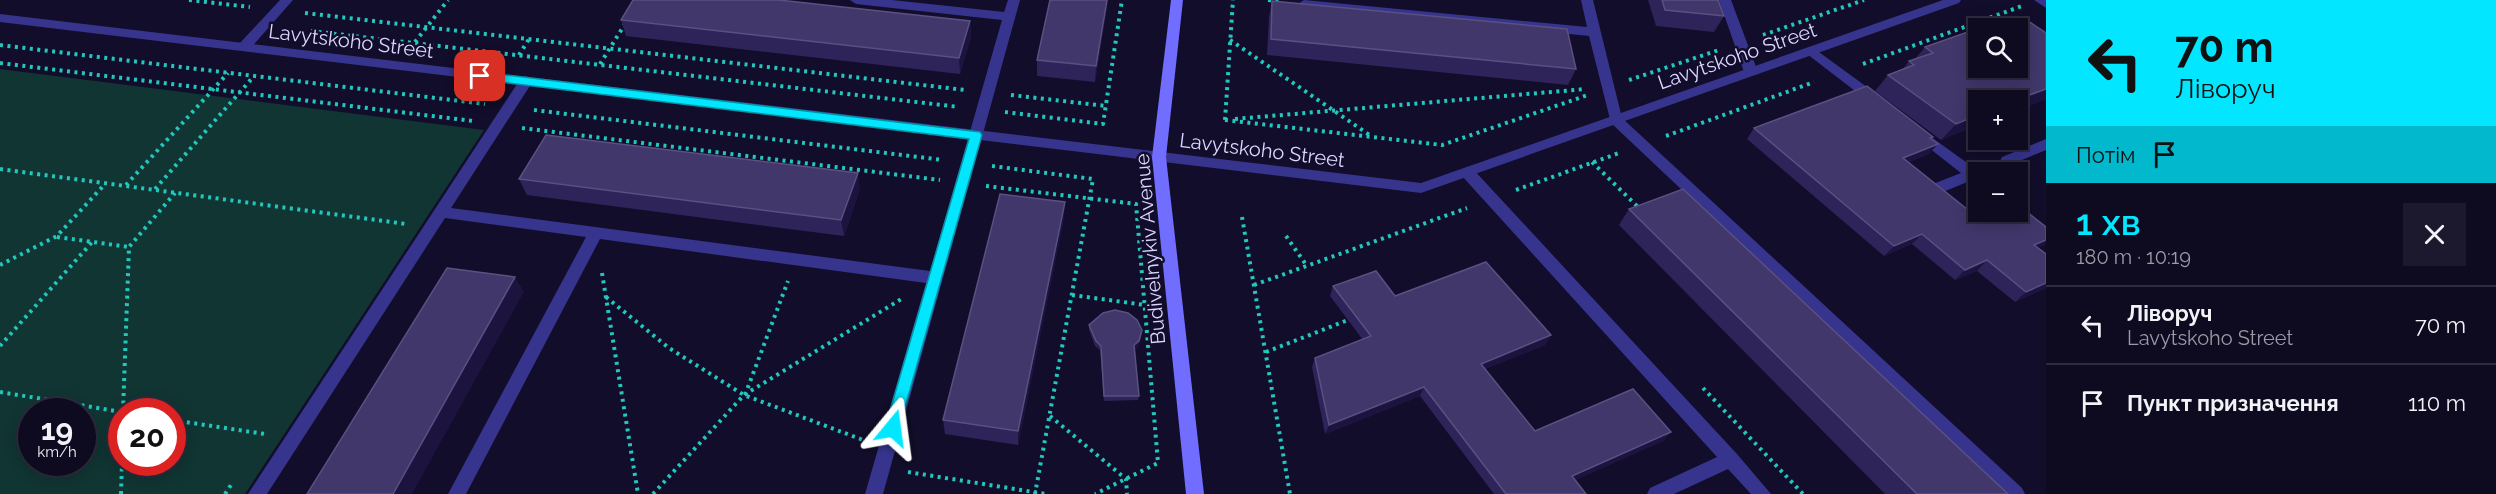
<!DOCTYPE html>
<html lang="uk">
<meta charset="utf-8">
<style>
body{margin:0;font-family:Raleway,sans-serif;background:#1c182d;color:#f1f3f6;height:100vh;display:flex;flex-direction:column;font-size:22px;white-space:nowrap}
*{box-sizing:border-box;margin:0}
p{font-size:20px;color:#9b9aa5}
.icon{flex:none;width:33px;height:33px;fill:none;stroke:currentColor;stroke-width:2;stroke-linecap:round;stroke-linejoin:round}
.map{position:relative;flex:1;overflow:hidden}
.details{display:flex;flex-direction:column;background:#0e0a20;width:450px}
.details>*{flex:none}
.guide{background:#02e6ff;color:#111;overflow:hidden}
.fabs{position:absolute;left:1968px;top:18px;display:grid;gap:12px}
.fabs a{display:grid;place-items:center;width:60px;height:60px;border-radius:0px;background:#0e0a20;box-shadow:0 3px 15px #0003,0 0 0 2px #2e2b3e;font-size:30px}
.speed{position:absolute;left:18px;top:398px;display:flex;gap:12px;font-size:30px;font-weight:700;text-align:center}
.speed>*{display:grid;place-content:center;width:78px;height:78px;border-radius:50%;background:#0e0a20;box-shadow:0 3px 15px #0003,0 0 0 2px #2e2b3e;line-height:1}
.speed small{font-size:15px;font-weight:400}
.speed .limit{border:9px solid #d22;background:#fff;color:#111}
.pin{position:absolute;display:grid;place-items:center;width:51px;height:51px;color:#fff;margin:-26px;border-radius:12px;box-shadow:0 3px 9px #0006}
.me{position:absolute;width:66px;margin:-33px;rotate:16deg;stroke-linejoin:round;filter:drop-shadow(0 0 4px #0008)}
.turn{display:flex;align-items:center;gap:21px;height:126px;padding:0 30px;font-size:27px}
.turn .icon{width:78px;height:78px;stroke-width:2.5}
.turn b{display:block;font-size:42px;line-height:51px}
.then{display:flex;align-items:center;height:57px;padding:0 30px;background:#0003;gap:12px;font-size:22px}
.round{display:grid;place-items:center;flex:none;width:63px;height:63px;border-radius:0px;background:#1c182d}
.summary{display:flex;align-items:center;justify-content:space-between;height:102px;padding:0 30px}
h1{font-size:36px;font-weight:600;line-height:45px;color:#02e6ff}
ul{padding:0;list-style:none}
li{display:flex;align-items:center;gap:18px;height:78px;padding:0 30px;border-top:2px solid #2e2b3e}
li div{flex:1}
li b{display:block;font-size:22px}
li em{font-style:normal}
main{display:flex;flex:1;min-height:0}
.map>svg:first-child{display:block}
.green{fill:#103533;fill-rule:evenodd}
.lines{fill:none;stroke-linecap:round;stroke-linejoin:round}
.path{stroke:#22c7bd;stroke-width:4;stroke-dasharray:3 4.5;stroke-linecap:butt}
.service{fill:#37348e;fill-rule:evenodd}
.minor{fill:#37348e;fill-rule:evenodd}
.secondary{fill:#716dff;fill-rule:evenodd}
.wall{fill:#2f2459}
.shaded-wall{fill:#1c133f}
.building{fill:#41376b;stroke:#5a5082;stroke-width:1.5;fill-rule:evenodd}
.route{fill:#02e6ff;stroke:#0196a6;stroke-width:1.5}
.labels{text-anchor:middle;stroke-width:5;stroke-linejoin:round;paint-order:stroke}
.street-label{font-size:20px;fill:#dbd6ff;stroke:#120d2a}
</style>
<main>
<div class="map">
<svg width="2046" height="494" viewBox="0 0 2046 494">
<rect width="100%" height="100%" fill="#120d2a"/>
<path class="green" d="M 0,69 L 484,130 L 245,494 L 0,494 ZM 32,411 L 82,411 L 82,462 L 32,462 ZM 122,411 L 172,411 L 172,462 L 122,462 Z"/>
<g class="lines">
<g class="path">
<path d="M 189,0 L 250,7"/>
<path d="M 1268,0 L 1282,1"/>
<path d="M 305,13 L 965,90"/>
<path d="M 311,31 L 959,107"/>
<path d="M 1763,35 L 1864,0"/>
<path d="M 1230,40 L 1371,136"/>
<path d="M 415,42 L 448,0"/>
<path d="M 0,45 L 485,104"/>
<path d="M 519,55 L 529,39"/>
<path d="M 0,63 L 473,121"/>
<path d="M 600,64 L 625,24"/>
<path d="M 1863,64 L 2022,6"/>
<path d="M 1629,80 L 1719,50"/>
<path d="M 1011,95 L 1106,106"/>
<path d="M 534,110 L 943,160"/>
<path d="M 1005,112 L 1103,124 L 1122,0"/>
<path d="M 1235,119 L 1586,89"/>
<path d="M 1225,120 L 1442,145 L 1588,95"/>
<path d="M 1225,120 L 1233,0"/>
<path d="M 522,128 L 940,180"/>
<path d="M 1666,136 L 1814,82"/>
<path d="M 1592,162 L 1638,207"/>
<path d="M 992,166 L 1093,179 L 1035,494"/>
<path d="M 0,169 L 406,224"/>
<path d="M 126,185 L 228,73"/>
<path d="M 986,186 L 1136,204 L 1158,463 L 1095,494"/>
<path d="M 155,189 L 254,76"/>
<path d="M 1516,190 L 1619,153"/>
<path d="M 1242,217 L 1290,494"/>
<path d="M 1286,236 L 1307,266"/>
<path d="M 57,237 L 129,247"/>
<path d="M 0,265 L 57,236 L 105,184"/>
<path d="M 602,273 L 638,494"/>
<path d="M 1254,285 L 1467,208"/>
<path d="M 1072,295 L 1145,305"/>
<path d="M 606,297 L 669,348 L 744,395 L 863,440"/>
<path d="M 0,346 L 93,241"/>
<path d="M 1266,352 L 1348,320"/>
<path d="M 1703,388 L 1803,494"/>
<path d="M 0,392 L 122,412"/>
<path d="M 745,395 L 788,281"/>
<path d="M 123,411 L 129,247 L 175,193"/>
<path d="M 1050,416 L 1126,479 L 1127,494"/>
<path d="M 172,420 L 265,434"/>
<path d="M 908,472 L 1046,494"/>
<path d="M 121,494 L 122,462"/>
<path d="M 225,494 L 233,482"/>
<path d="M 653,494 L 744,395 L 903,298"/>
</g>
<g class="service">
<path d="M 280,0 L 293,0 L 249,50 L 239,50 L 238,47 L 239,44 Z"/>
<path d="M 850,0 L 892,0 L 1004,12 L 1008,0 L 1020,0 L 883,494 L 865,494 L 926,283 L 600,239 L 466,494 L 448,494 L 586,237 L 445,218 L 267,494 L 248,494 L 521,78 L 526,76 L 533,81 L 451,208 L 930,271 L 1002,20 L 856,4 Z"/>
<path d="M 1304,0 L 1587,27 L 1581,0 L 1593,0 L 1622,118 L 2022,488 L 2025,494 L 2004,494 L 1611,123 L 1589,36 L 1300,7 L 1298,4 Z"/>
<path d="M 1719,0 L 1731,0 L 1758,72 L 1756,75 L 1746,75 L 1744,72 Z"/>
<path d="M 2034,0 L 2046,0 L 2046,8 Z"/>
<path d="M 1812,47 L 1882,98 L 1884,101 L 1882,104 L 1872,104 L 1807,54 L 1806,51 L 1807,48 Z"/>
<path d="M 1920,129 L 1977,170 L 1977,178 L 1943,192 L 1933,192 L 1931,188 L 1933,184 L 1961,173 L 1915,137 L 1913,134 Z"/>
<path d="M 2046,139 L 2046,150 L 2007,166 L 2000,161 L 2002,157 Z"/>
<path d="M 1467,167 L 1472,168 L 1737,454 L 1771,494 L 1751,494 L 1728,469 L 1674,494 L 1647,494 L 1650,488 L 1717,457 L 1462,176 L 1460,172 Z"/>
</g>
<path class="minor" d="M 1943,0 L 1961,0 L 1959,3 L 1421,193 L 0,22 L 0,14 L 1421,183 Z"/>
<path class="secondary" d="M 1171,0 L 1183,0 L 1166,157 L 1204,494 L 1186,494 L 1152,157 Z"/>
</g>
<g class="wall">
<path d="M 1050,0 L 1108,0 L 1095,82 L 1037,76 L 1037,60 Z"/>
<path d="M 1648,0 L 1718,0 L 1724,16 L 1714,32 L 1656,26 Z"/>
<path d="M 1272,1 L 1576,69 L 1568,85 L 1267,55 L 1269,17 Z"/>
<path d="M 621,20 L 970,21 L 971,37 L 960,74 L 626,36 Z"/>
<path d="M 2004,27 L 2046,33 L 2046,99 L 2018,110 L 2018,100 L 1941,140 L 1875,91 L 1888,75 L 1903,69 L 1909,61 L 1915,59 L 1925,47 Z"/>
<path d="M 1754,128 L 1933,137 L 1932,139 L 1929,154 L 1909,162 L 1972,213 L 2039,248 L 2046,254 L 2046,288 L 2015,302 L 1977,271 L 1955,280 L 1912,244 L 1884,256 L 1747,139 Z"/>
<path d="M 519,179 L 860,189 L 844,236 L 527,195 Z"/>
<path d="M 1629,209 L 2008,494 L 1885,494 L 1619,225 Z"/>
<path d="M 1064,218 L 1018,445 L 945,434 L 943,420 Z"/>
<path d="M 1333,286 L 1395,296 L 1551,335 L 1545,345 L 1485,369 L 1535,431 L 1671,432 L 1663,441 L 1575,480 L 1586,494 L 1494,494 L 1420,396 L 1325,434 L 1312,367 L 1315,358 L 1363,340 L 1330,296 Z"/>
<path d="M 1089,325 L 1139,346 L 1135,349 L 1139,396 L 1138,400 L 1104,401 L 1100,350 L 1095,346 L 1089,330 Z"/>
</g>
<g class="shaded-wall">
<path d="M 1107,0 L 1108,0 L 1095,82 L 1096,66 Z"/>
<path d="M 970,21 L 971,37 L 960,74 L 959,58 Z"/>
<path d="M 2046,89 L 2046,99 L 2018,110 L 2018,100 L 2016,100 Z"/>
<path d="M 1978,115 L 1978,126 L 1941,140 L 1956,124 Z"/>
<path d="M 1938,144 L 1929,154 L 1893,168 L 1903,158 Z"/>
<path d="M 858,173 L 860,189 L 844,236 L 841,220 Z"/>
<path d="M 1065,202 L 1064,218 L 1018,445 L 1018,431 Z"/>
<path d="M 1922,234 L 1912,244 L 1884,256 L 1894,246 Z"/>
<path d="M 2046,240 L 2045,245 L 2023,255 L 2034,245 Z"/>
<path d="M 1987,260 L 1977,271 L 1955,280 L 1965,270 Z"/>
<path d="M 515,277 L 524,292 L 412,494 L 393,494 Z"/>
<path d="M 2046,283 L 2046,288 L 2015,302 L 2026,292 Z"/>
<path d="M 1142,330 L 1139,346 L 1134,350 L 1134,345 Z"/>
<path d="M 1551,335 L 1545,345 L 1475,373 L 1481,364 Z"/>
<path d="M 1424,387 L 1420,396 L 1325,434 L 1329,425 Z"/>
<path d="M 1671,432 L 1663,441 L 1565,485 L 1572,476 Z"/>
</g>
<g class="building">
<path d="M 633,0 L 779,0 L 970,21 L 959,58 L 621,20 Z"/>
<path d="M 1050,0 L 1107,0 L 1096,66 L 1037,60 Z"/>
<path d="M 1662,0 L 1718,0 L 1724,16 L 1665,10 Z"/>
<path d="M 1272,1 L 1567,29 L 1576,69 L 1271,39 Z"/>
<path d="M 2025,19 L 2046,33 L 2046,89 L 2016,100 L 1978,100 L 1978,115 L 1956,124 L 1888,75 L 1914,65 L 1909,61 L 1933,53 L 1925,47 L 1996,22 L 2004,27 ZM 1978,28 L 2018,28 L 2018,68 L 1978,68 Z"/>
<path d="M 1867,86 L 1933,137 L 1930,138 L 1938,144 L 1903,158 L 1972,213 L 1978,210 L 1978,212 L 2018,212 L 2018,205 L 2046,227 L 2046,240 L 2034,245 L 2046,254 L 2046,283 L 2026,292 L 1987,260 L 1965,270 L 1922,234 L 1894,246 L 1754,128 Z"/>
<path d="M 546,135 L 858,173 L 841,220 L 519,179 Z"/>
<path d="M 1683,189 L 2008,494 L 1917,494 L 1629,209 Z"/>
<path d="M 1000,194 L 1065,202 L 1018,431 L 943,420 Z"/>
<path d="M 1486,262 L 1551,335 L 1481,364 L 1535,431 L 1633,389 L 1671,432 L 1572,476 L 1586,494 L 1506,494 L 1424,387 L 1329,425 L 1315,358 L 1371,336 L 1333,286 L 1376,271 L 1395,296 Z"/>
<path d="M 447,268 L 515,277 L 393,494 L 307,494 Z"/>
<path d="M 1115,310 L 1128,313 L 1137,320 L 1142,330 L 1139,341 L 1134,345 L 1139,396 L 1104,396 L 1101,346 L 1096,341 L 1089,325 L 1103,313 Z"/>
</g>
<path class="route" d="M 480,72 L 980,132 L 982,135 L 898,432 L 893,434 L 887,432 L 885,428 L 969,139 L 475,79 L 474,76 Z"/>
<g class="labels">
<g class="street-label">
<text transform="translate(351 41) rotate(7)" y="7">Lavytskoho Street</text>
<text transform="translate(1737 56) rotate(-19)" y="7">Lavytskoho Street</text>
<text transform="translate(1262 150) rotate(7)" y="7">Lavytskoho Street</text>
<text transform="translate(1150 249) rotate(-95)" y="7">Budivelnykiv Avenue</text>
</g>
</g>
</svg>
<div class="fabs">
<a><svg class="icon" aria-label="search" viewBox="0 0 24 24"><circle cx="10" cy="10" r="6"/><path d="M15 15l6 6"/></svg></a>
<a>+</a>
<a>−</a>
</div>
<div class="speed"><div>19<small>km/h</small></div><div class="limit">20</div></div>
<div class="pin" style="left:480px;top:76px;background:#d93025"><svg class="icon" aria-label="arrive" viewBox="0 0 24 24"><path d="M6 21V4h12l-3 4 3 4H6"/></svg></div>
<svg class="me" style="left:893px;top:428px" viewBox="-20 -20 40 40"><path d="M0-17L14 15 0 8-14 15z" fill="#02e6ff" stroke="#fff" stroke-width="4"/></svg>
</div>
<section class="details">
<div class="guide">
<div class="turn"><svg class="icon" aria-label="left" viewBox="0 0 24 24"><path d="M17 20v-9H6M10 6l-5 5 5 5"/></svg><div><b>70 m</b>Ліворуч</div></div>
<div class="then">Потім<svg class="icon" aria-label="arrive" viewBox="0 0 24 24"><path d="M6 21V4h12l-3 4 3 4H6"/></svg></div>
</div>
<div class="summary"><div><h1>1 хв</h1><p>180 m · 10:19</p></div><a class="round"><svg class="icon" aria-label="close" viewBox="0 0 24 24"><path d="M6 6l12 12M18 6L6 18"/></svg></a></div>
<ul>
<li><svg class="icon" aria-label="left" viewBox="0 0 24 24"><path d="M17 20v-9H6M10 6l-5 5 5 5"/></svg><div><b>Ліворуч</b><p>Lavytskoho Street</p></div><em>70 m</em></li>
<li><svg class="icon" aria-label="arrive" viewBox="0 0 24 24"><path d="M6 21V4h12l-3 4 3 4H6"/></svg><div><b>Пункт призначення</b></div><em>110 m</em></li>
</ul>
</section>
</main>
